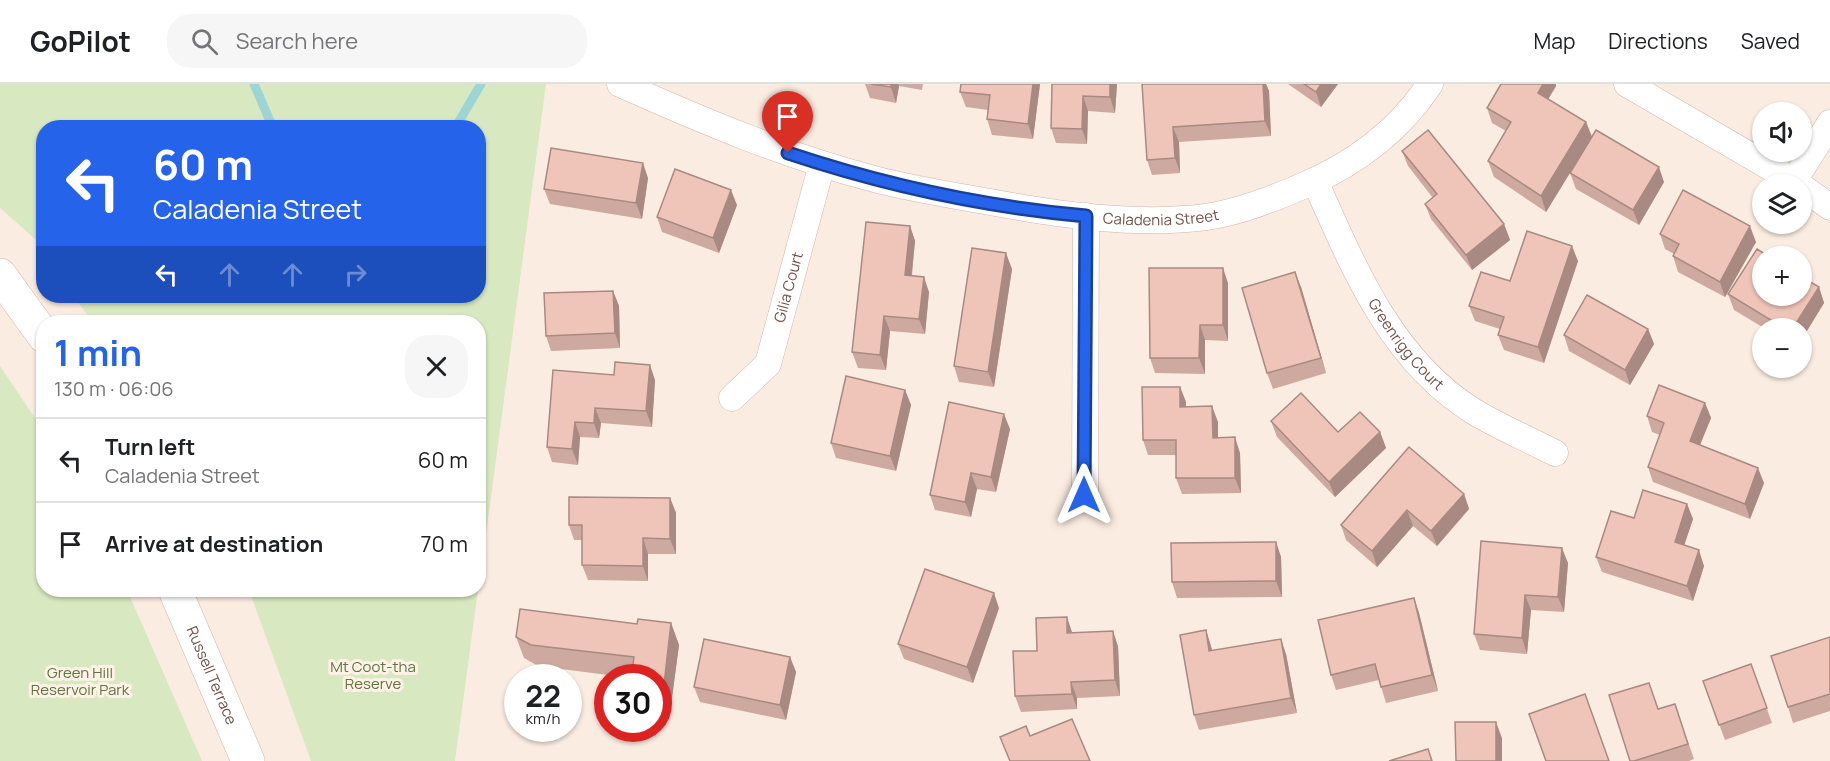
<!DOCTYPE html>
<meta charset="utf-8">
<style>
body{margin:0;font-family:Manrope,sans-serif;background:#f6f6f6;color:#202124;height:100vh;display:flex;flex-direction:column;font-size:22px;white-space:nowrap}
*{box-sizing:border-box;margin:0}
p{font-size:20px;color:#757577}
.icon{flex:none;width:33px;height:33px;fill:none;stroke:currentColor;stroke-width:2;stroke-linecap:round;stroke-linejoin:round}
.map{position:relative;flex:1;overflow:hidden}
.panel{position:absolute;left:36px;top:231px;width:450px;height:282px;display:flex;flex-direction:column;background:#fff;border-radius:24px;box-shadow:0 2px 4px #0004}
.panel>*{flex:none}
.hud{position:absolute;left:36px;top:36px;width:450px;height:183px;border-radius:24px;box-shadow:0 2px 4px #0004;background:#2563eb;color:#fff;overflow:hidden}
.tools{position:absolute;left:1752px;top:18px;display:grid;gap:12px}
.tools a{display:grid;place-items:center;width:60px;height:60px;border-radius:50%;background:#fff;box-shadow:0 2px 4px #0004;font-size:30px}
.speed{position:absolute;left:504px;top:580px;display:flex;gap:12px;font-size:30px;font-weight:700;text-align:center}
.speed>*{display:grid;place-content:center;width:78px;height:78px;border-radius:50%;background:#fff;box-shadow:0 2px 4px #0004;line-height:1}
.speed small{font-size:15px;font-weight:400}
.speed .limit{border:9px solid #d22;background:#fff;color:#111}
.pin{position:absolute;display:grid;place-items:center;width:51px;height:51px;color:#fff;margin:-62px -26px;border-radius:50% 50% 50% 0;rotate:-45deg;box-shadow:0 0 6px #0007}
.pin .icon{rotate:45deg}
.me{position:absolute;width:66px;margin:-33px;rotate:0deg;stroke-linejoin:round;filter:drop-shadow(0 0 4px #0008)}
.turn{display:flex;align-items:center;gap:21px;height:126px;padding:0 18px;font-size:27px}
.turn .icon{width:78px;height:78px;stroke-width:2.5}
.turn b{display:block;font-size:42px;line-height:51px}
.lanes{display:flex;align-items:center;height:57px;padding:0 18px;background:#0003;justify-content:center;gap:30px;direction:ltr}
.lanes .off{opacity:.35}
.round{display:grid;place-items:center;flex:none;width:63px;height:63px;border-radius:24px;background:#f6f6f6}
.summary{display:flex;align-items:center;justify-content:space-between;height:102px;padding:0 18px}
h1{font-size:36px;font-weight:700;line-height:45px;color:#2563eb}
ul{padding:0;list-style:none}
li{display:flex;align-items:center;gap:18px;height:84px;padding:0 18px;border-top:2px solid #e0e0e0}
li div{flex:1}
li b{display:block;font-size:22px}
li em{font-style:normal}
header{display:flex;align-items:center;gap:36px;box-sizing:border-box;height:84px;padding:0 30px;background:#fff;border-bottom:2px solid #e0e0e0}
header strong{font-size:28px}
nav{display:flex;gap:33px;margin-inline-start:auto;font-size:21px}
.search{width:420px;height:54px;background:#f6f6f6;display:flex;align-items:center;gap:15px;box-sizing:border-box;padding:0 21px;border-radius:24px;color:#757577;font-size:22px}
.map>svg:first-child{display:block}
.green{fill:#d8e8c0}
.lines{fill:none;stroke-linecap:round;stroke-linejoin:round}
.stream{stroke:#9dd5d4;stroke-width:9}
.street-casing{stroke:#ceb4ab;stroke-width:27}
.secondary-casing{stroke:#d1b3a8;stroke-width:34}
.street{stroke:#fff;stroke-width:26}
.secondary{stroke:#fff;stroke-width:33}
.wall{fill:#cea99f}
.shaded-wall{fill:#a88a82}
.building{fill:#f0c5b9;stroke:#a88a82;stroke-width:1.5}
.route-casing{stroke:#184099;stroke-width:15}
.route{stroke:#2563eb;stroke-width:10}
.labels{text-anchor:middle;stroke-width:6;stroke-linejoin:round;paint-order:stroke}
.street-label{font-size:15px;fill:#715049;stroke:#fff1e6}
.park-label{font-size:15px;fill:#5b7742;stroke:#fff1e6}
</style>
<header>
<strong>GoPilot</strong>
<div class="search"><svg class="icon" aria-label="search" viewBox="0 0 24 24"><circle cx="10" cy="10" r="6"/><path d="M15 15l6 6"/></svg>Search here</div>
<nav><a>Map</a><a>Directions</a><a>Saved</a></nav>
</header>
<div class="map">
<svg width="1830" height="677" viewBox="0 0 1830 677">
<rect width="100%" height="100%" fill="#fbece1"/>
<g class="green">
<path d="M 0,0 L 546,0 L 479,503 L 478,238 L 92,238 L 74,212 L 478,212 L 478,44 L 44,44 L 43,167 L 35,155 L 0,124 Z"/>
<path d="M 0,282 L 43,346 L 44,506 L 127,506 L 202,677 L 0,677 Z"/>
<path d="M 249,506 L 478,506 L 455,677 L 311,677 Z"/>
</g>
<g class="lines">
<g class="stream">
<path d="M 254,0 L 273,44"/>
<path d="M 455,44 L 481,0"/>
</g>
<g class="street-casing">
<g id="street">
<path id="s1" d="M 620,0 C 703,37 786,72 874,95 C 912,105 951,111 990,118 C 1061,131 1134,142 1206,133 C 1240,128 1273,115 1305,101 C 1356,79 1399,47 1430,0"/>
<path d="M 1627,0 L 1799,100"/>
<path id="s2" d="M 1315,97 C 1353,182 1390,275 1473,327 C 1499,343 1528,355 1555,369"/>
<path d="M 1794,97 L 1830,39"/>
<path d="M 1802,103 L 1830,123"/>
<path id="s3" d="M 732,314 L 768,280 L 822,80"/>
<path d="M 1085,411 L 1086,132"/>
</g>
</g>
<g class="secondary-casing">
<g id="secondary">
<path d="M 0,191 L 44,252"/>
<path id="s4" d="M 175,506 L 248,677"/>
</g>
</g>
<use href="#street" class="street"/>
<use href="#secondary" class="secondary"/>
</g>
<g class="wall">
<path d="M 865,0 L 923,0 L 922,6 L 899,2 L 896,19 L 870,14 Z"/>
<path d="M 961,0 L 1040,0 L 1033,55 L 992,51 L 987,35 L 988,26 L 966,23 L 960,8 Z"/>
<path d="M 1052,0 L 1117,0 L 1115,29 L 1088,27 L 1087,60 L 1056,59 L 1051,44 Z"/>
<path d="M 1142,0 L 1266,0 L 1269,7 L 1271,52 L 1179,58 L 1180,89 L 1152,91 L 1147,76 Z"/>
<path d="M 1288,0 L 1338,0 L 1321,23 Z"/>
<path d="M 1501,0 L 1556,0 L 1556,2 L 1548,15 L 1586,38 L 1592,53 L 1546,128 L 1494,93 L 1488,77 L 1506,47 L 1492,39 L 1487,24 Z"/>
<path d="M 1402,67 L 1504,140 L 1510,156 L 1472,186 L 1431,135 L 1425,120 L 1433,114 L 1408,82 Z"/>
<path d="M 1570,89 L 1664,98 L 1639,141 L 1576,105 Z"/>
<path d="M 648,94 L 642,135 L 550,120 L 544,105 Z"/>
<path d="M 737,121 L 719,169 L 662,148 L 657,133 Z"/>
<path d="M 910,142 L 915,157 L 912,192 L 929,208 L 925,250 L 890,247 L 886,286 L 858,284 L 852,268 Z"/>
<path d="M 1660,150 L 1756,158 L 1725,213 L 1678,188 L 1673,172 L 1674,170 L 1665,165 Z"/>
<path d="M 1578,177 L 1544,279 L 1504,266 L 1498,251 L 1500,245 L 1475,237 L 1469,222 L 1510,197 Z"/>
<path d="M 1012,185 L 994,303 L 959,298 L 954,282 Z"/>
<path d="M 1228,199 L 1228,257 L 1205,256 L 1205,290 L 1155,289 L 1150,274 Z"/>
<path d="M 1301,203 L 1326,289 L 1273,305 L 1267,289 Z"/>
<path d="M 1819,203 L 1824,219 L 1802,255 L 1802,244 L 1764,244 L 1734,226 L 1728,210 Z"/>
<path d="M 613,207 L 619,222 L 620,264 L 551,267 L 546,252 Z"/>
<path d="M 1648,245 L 1654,260 L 1630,301 L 1569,267 L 1564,251 Z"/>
<path d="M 553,286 L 655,296 L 652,343 L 601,339 L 599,354 L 580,353 L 578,381 L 552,378 L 547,363 Z"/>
<path d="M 1180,303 L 1186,318 L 1186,323 L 1218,338 L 1218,354 L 1240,369 L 1241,409 L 1182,410 L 1176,394 L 1176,371 L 1148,371 L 1143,356 Z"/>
<path d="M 905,306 L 911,321 L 896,387 L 836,374 L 831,359 Z"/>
<path d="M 1705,319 L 1711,334 L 1700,361 L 1764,399 L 1750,435 L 1653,398 L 1648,383 L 1660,351 L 1652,348 L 1647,332 Z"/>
<path d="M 1271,337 L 1338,348 L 1380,348 L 1386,364 L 1335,413 L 1277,353 Z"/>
<path d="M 1010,345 L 996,408 L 977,405 L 971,433 L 935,426 L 930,411 Z"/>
<path d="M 1464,410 L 1469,425 L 1437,462 L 1413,442 L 1377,483 L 1346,456 L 1341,441 Z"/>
<path d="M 670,414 L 676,429 L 676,470 L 648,470 L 648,497 L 588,496 L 582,481 L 582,456 L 574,456 L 569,441 Z"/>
<path d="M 1687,420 L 1693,435 L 1684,461 L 1704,482 L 1693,517 L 1602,488 L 1596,473 L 1634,434 Z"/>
<path d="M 1276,458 L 1281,473 L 1282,513 L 1177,514 L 1172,498 Z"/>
<path d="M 1568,479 L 1564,528 L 1531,526 L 1527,570 L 1480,566 L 1474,550 Z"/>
<path d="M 1414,514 L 1419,529 L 1438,607 L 1386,619 L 1379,596 L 1336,606 L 1331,591 Z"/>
<path d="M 999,524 L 973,599 L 904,575 L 898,560 Z"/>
<path d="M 671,539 L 679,561 L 671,621 L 658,620 L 658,594 L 631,594 L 538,582 L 524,574 L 516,553 L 637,540 Z"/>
<path d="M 1206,546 L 1212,566 L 1286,570 L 1297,629 L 1199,646 L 1194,631 Z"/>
<path d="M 1072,548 L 1118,562 L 1120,612 L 1077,614 L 1077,625 L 1021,628 L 1015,612 L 1037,567 Z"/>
<path d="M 1830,553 L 1830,627 L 1793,639 L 1788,623 Z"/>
<path d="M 790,573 L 796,588 L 786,636 L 700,618 L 694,603 Z"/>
<path d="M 1751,580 L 1772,639 L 1725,656 L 1703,597 Z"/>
<path d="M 1675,620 L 1694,675 L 1689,677 L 1630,677 L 1659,625 Z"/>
</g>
<g class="shaded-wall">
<path d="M 891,0 L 898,0 L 899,2 L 896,19 L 891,3 Z"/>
<path d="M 1033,0 L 1040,0 L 1033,55 L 1028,40 Z"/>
<path d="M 1110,0 L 1117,0 L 1115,29 L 1110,13 Z"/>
<path d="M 1263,0 L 1266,0 L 1269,7 L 1271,52 L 1265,37 Z"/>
<path d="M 1321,0 L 1338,0 L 1321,23 L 1316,8 Z"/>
<path d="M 1543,0 L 1556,0 L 1556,2 L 1543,24 L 1538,9 Z"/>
<path d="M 1083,12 L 1088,27 L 1087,60 L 1082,45 Z"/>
<path d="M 1586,38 L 1592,53 L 1546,128 L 1541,112 Z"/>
<path d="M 1173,43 L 1179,58 L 1180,89 L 1175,74 Z"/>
<path d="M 643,79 L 648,94 L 642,135 L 636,119 Z"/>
<path d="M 1659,83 L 1664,98 L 1639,141 L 1633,126 Z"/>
<path d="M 731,106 L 737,121 L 719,169 L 713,154 Z"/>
<path d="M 1504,140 L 1510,156 L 1472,186 L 1466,171 Z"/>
<path d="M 910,142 L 915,157 L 910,206 L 905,191 Z"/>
<path d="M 1750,142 L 1756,158 L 1725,213 L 1720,198 Z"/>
<path d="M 1572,162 L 1578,177 L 1544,279 L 1538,263 Z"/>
<path d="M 1006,169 L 1012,185 L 994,303 L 988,288 Z"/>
<path d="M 1223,184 L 1228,199 L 1228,257 L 1223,241 Z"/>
<path d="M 1295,188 L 1301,203 L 1326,289 L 1321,274 Z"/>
<path d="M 924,193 L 929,208 L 925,250 L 919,235 Z"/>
<path d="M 1819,203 L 1824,219 L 1802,255 L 1802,244 L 1793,244 Z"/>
<path d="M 613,207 L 619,222 L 620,264 L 615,249 Z"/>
<path d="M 884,232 L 890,247 L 886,286 L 880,271 Z"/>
<path d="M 1200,241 L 1205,256 L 1205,290 L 1199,274 Z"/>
<path d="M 1648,245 L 1654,260 L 1630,301 L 1625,286 Z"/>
<path d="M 650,281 L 655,296 L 652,343 L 646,327 Z"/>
<path d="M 1180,303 L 1186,318 L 1186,338 L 1180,323 Z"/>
<path d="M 905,306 L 911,321 L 896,387 L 890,372 Z"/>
<path d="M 1705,319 L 1711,334 L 1695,373 L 1690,357 Z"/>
<path d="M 1212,322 L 1218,338 L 1218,369 L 1213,354 Z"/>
<path d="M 595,324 L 601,339 L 599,354 L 594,339 Z"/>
<path d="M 1004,330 L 1010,345 L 996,408 L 991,393 Z"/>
<path d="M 575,338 L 580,353 L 578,381 L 572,365 Z"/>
<path d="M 1380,348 L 1386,364 L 1335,413 L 1329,398 Z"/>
<path d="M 1235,353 L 1240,369 L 1241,409 L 1235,394 Z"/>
<path d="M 1758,384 L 1764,399 L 1750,435 L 1745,420 Z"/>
<path d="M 971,389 L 977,405 L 971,433 L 965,418 Z"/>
<path d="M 1464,410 L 1469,425 L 1437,462 L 1431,447 Z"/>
<path d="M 670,414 L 676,429 L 676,470 L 670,455 Z"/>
<path d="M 1687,420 L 1693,435 L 1680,474 L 1675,458 Z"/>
<path d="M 1407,426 L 1413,442 L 1377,483 L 1372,467 Z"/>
<path d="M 643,454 L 648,470 L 648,497 L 643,482 Z"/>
<path d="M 1276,458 L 1281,473 L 1282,513 L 1276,497 Z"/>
<path d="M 1562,464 L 1568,479 L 1564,528 L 1558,513 Z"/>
<path d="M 1699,466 L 1704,482 L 1693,517 L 1687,502 Z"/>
<path d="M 994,509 L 999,524 L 973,599 L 967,583 Z"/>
<path d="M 1525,511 L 1531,526 L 1527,570 L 1522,554 Z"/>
<path d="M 1414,514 L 1419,529 L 1438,607 L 1432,591 Z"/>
<path d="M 1067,533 L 1072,548 L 1067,549 Z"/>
<path d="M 671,539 L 679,561 L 671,621 L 664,600 Z"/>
<path d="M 1206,546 L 1211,562 L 1215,582 L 1209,567 Z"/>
<path d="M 1113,547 L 1118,562 L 1120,612 L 1115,596 Z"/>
<path d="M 1281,555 L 1286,570 L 1297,629 L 1291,614 Z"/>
<path d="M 790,573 L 796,588 L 786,636 L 780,621 Z"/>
<path d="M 1071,598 L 1077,614 L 1077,625 L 1072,610 Z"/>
<path d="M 1496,638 L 1502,654 L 1502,677 L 1496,677 Z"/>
</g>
<g class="building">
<path d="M 871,0 L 891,0 L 891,3 Z"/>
<path d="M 961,0 L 1033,0 L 1028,40 L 987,35 L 990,11 L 960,8 Z"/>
<path d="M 1052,0 L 1110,0 L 1110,13 L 1083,12 L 1082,45 L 1051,44 Z"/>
<path d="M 1142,0 L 1263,0 L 1265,37 L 1173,43 L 1175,74 L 1147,76 Z"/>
<path d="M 1304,0 L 1321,0 L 1316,8 Z"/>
<path d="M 1501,0 L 1543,0 L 1538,9 L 1586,38 L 1541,112 L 1488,77 L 1511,38 L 1487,24 Z"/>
<path d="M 1428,46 L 1504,140 L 1466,171 L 1425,120 L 1437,110 L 1402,67 Z"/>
<path d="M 1596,46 L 1659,83 L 1633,126 L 1570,89 Z"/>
<path d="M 551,64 L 643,79 L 636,119 L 544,105 Z"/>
<path d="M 675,85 L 731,106 L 713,154 L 657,133 Z"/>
<path d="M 1683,106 L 1750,142 L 1720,198 L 1673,172 L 1679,160 L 1660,150 Z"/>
<path d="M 866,138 L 910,142 L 905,191 L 924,193 L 919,235 L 884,232 L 880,271 L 852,268 Z"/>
<path d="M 1527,147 L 1572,162 L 1538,263 L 1498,251 L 1504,233 L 1469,222 L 1481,188 L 1510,197 Z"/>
<path d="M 972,164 L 1006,169 L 988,288 L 954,282 Z"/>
<path d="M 1757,165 L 1768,172 L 1762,172 L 1762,212 L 1802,212 L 1802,193 L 1819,203 L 1793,244 L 1784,244 L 1728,210 Z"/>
<path d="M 1149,184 L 1223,184 L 1223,241 L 1200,241 L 1199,274 L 1150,274 Z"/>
<path d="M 1295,188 L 1321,274 L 1267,289 L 1242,204 Z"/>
<path d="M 613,207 L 615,249 L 546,252 L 544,209 Z"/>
<path d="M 1587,211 L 1648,245 L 1625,286 L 1564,251 Z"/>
<path d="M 615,278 L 650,281 L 646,327 L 595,324 L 594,339 L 575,338 L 572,365 L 547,363 L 553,286 L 614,291 Z"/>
<path d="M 846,292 L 905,306 L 890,372 L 831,359 Z"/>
<path d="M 1659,301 L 1705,319 L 1690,357 L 1758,384 L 1745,420 L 1648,383 L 1664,339 L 1647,332 Z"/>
<path d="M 1142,303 L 1180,303 L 1180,323 L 1212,322 L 1213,354 L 1235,353 L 1235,394 L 1176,394 L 1176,356 L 1143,356 Z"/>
<path d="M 1301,309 L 1338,348 L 1360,328 L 1380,348 L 1329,398 L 1271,337 Z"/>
<path d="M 949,318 L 1004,330 L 991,393 L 971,389 L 965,418 L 930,411 Z"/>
<path d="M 1409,363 L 1464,410 L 1431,447 L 1407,426 L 1372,467 L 1341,441 Z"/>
<path d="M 1643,406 L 1687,420 L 1675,458 L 1699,466 L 1687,502 L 1596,473 L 1611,427 L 1634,434 Z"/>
<path d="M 569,413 L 670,414 L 670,455 L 643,454 L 643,482 L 582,481 L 582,441 L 569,441 Z"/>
<path d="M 1481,457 L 1562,464 L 1558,513 L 1525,511 L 1522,554 L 1474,550 Z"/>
<path d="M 1276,458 L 1276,497 L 1172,498 L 1171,459 Z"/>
<path d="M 925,485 L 994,509 L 967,583 L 898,560 Z"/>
<path d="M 1414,514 L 1432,591 L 1381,603 L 1375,580 L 1331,591 L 1318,536 Z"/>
<path d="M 520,525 L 637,540 L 638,535 L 671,539 L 664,600 L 658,599 L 658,594 L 631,594 L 634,573 L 531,561 L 516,553 Z"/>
<path d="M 1067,533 L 1067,549 L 1113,547 L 1115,596 L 1071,598 L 1072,610 L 1015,612 L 1013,567 L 1037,567 L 1036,534 Z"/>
<path d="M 1206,546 L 1209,567 L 1281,555 L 1291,614 L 1194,631 L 1180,551 Z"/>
<path d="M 1830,553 L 1830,610 L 1788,623 L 1771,572 Z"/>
<path d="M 704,555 L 790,573 L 780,621 L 694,603 Z"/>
<path d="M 1751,580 L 1767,624 L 1719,641 L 1703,597 Z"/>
<path d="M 1649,599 L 1658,625 L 1675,620 L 1688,660 L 1634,677 L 1630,677 L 1609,611 Z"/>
<path d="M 1585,610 L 1609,677 L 1546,677 L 1529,630 Z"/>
<path d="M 1072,635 L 1090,677 L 1010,677 L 1000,653 L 1026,642 L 1030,652 Z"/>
<path d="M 1455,638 L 1496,638 L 1496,677 L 1456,677 Z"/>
<path d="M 1428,665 L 1432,677 L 1389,677 Z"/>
</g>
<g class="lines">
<g class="route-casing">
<path id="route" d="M 788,69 C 884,101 986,123 1086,132 L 1084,411"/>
</g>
<use href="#route" class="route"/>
</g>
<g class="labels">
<g class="street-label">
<text dy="5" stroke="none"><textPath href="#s1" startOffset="562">Caladenia Street</textPath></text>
<text dy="5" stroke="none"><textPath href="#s3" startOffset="129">Gilia Court</textPath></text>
<text dy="5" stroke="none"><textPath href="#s2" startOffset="188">Greenrigg Court</textPath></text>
<text dy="5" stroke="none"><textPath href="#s4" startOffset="93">Russell Terrace</textPath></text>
</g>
<g class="park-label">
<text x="373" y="588">Mt Coot-tha<tspan x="373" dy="17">Reserve</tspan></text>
<text x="80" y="594">Green Hill<tspan x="80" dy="17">Reservoir Park</tspan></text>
</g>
</g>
</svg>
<div class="tools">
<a><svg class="icon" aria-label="sound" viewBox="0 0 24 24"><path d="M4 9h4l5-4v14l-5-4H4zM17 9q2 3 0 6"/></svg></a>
<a><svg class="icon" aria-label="layers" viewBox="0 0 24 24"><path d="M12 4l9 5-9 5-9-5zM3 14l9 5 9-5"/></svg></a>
<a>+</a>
<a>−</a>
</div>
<div class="speed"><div>22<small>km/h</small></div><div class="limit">30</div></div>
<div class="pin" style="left:788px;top:69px;background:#d93025"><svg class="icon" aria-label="arrive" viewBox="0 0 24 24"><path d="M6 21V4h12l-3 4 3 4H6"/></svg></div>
<svg class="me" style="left:1084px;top:411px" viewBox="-20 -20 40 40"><path d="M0-17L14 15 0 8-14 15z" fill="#2563eb" stroke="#fff" stroke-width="4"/></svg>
<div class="hud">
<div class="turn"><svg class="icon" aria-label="left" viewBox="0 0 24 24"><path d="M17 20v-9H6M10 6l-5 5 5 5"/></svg><div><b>60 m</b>Caladenia Street</div></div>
<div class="lanes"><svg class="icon" aria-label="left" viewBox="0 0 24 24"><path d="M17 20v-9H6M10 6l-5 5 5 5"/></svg><svg class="icon off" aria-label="ahead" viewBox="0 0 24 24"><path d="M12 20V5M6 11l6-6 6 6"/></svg><svg class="icon off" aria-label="ahead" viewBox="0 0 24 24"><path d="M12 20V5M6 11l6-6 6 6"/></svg><svg class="icon off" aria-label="right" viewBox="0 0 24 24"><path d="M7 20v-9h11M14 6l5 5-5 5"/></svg></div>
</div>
<section class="panel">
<div class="summary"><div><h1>1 min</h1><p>130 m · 06:06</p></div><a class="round"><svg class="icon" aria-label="close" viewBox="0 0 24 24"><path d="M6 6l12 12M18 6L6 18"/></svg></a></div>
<ul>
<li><svg class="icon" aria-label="left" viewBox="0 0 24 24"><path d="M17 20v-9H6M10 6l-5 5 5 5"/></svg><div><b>Turn left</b><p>Caladenia Street</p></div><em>60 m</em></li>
<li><svg class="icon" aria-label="arrive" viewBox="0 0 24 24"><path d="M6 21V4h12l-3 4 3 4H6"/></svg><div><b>Arrive at destination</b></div><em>70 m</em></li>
</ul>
</section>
</div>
